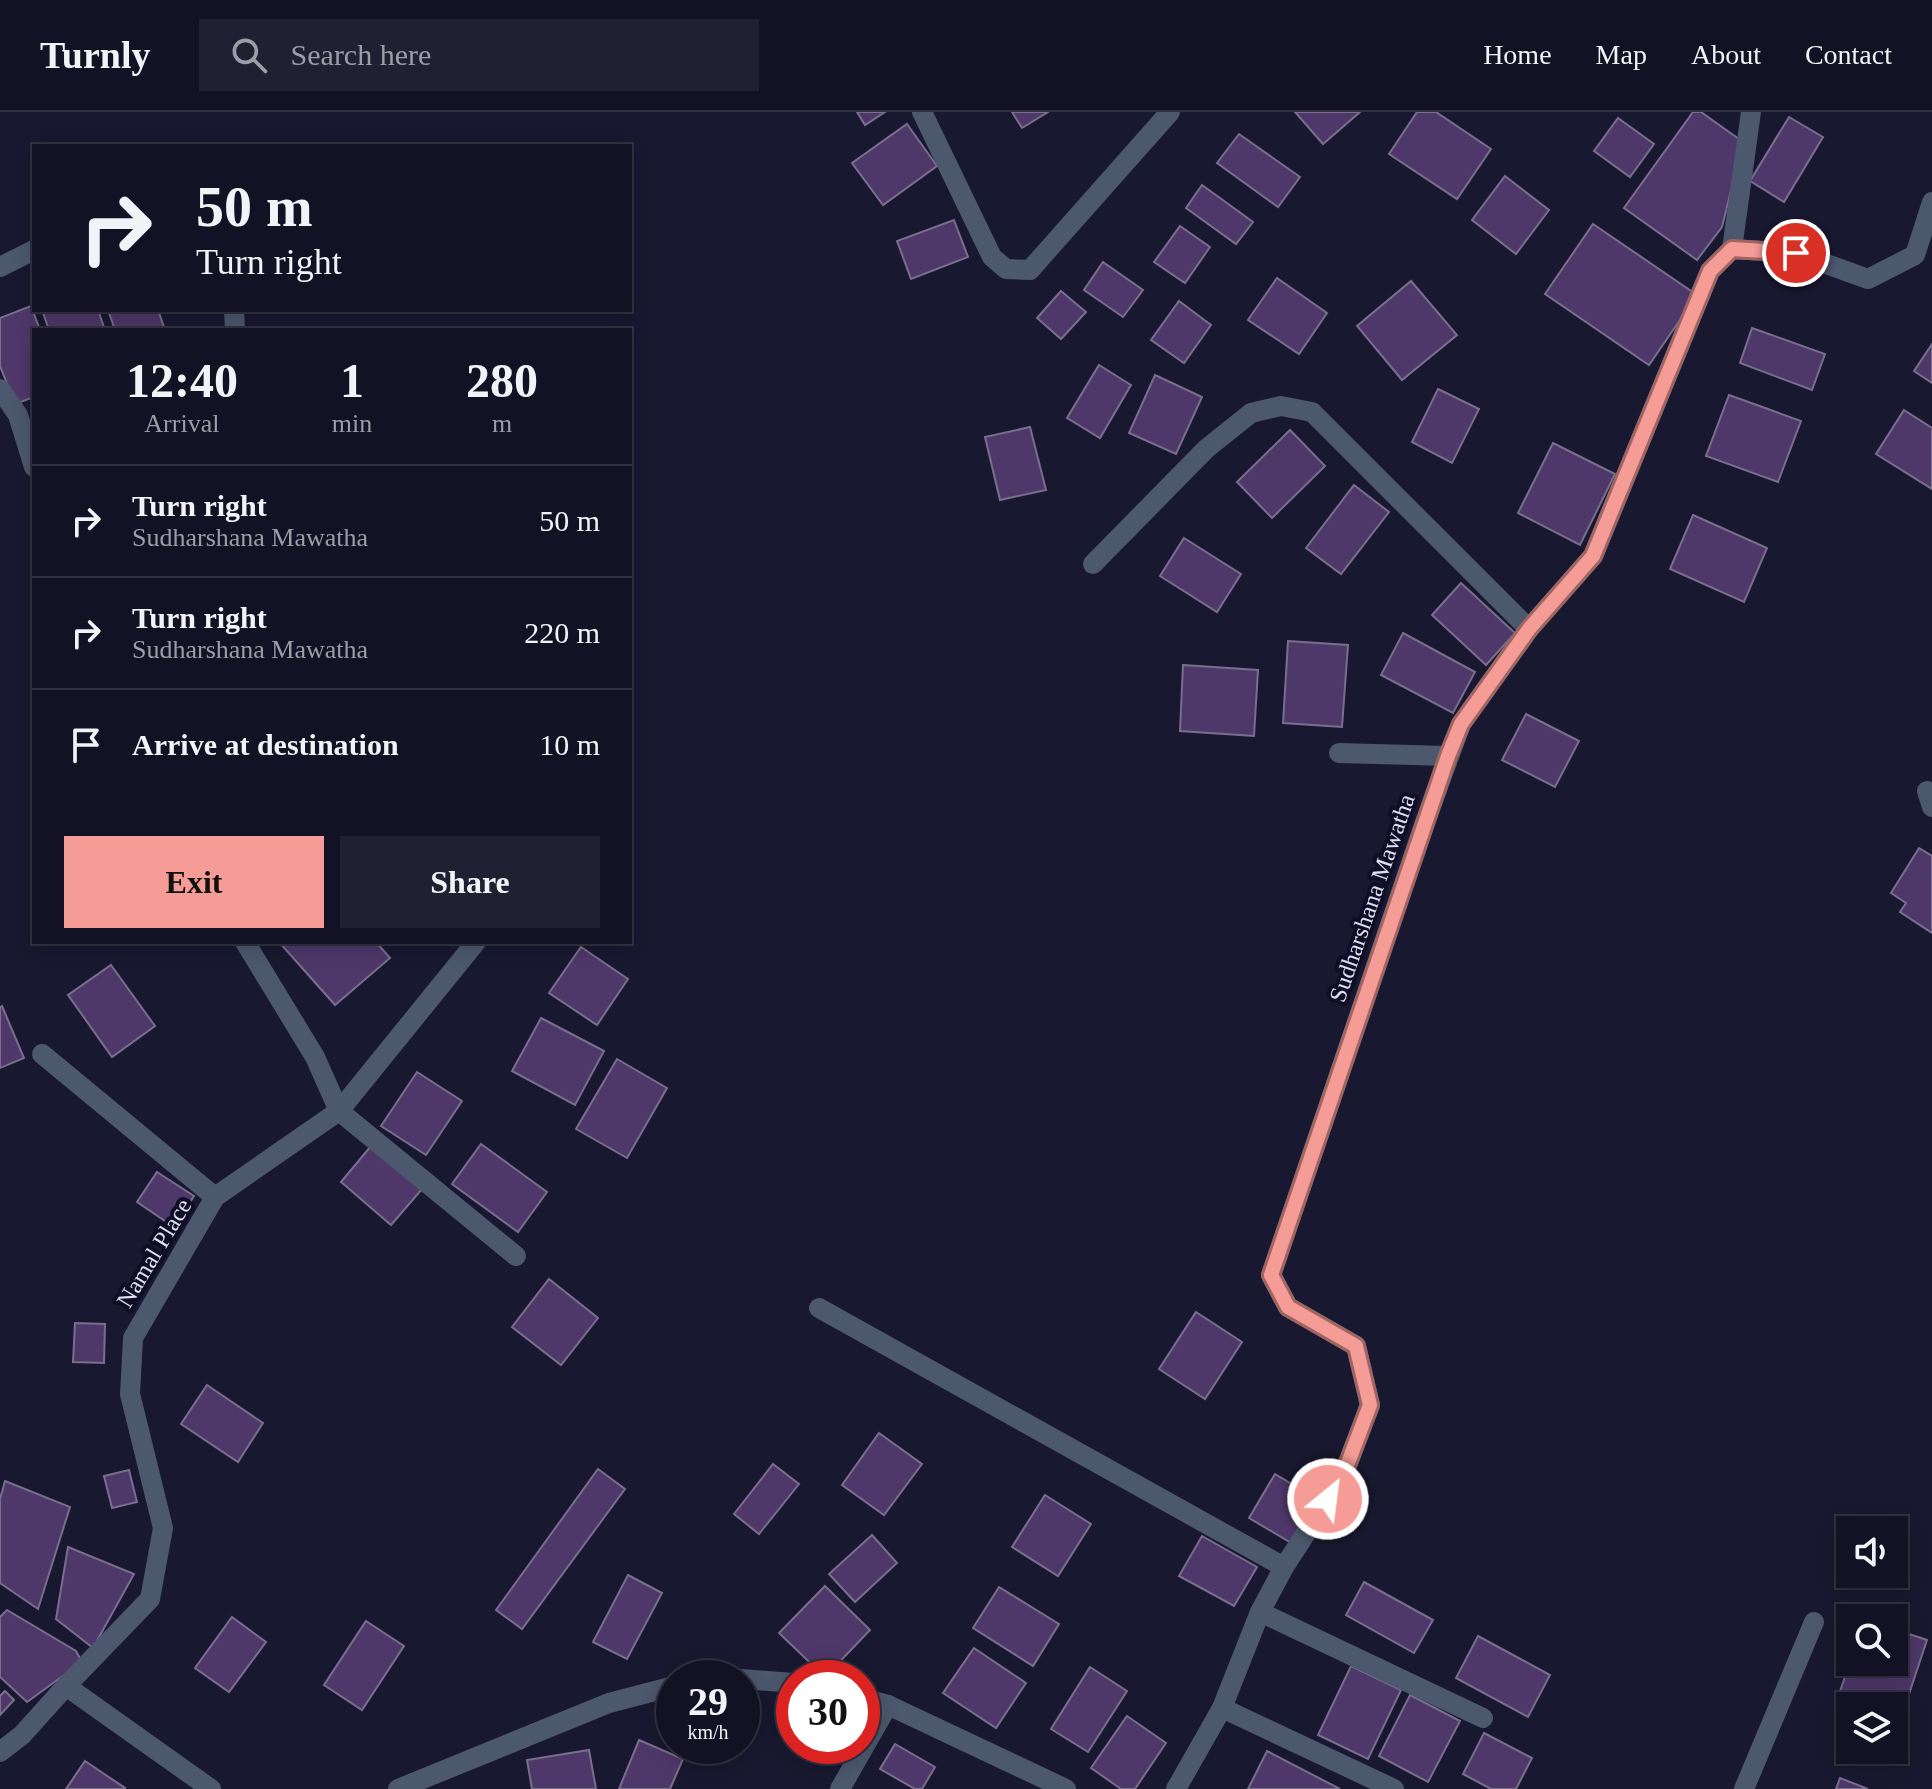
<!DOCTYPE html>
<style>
body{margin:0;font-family:Georgia,serif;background:#1f2031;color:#f1f3f6;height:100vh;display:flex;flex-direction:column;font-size:30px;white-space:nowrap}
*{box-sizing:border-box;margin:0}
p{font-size:26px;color:#9c9ea6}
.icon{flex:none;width:44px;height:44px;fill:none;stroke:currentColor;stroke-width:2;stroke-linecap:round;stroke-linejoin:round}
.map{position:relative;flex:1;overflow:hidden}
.side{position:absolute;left:32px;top:216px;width:600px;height:616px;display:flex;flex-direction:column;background:#121224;border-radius:0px;box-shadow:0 4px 20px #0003,0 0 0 2px #313241}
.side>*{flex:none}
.guide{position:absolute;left:32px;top:32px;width:600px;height:168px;border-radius:0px;box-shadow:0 4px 20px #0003,0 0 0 2px #313241;background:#121224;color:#f1f3f6;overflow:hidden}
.fabs{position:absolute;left:1836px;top:1404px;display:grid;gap:16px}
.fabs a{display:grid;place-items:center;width:72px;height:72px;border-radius:0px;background:#121224;box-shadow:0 4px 20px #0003,0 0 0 2px #313241;font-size:40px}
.speed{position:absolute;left:656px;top:1548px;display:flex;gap:16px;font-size:40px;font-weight:700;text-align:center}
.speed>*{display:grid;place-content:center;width:104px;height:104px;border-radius:50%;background:#121224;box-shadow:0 4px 20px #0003,0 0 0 2px #313241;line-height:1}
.speed small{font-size:20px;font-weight:400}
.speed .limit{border:12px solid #d22;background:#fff;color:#111}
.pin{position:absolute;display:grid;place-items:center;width:68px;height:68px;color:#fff;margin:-34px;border:4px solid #fff;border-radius:50%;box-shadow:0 2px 8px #0007}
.me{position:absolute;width:88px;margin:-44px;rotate:29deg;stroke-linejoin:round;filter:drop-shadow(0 0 6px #0008)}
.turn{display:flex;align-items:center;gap:28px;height:168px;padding:0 32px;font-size:36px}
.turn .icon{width:104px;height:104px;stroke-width:2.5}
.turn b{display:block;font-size:56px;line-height:68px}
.eta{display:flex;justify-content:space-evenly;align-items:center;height:136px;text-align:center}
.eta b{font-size:48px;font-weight:800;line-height:56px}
.cta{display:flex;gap:16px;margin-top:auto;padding:16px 32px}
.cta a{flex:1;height:92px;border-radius:0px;background:#f59c96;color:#111;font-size:32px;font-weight:800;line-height:92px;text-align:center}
.cta a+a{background:#1f2031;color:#f1f3f6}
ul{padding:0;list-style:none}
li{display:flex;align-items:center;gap:24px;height:112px;padding:0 32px;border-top:2px solid #313241}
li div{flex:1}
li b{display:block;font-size:30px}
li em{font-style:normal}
header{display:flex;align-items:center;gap:48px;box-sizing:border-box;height:112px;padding:0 40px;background:#121224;border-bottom:2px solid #313241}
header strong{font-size:38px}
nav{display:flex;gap:44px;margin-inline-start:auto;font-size:28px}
.search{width:560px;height:72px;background:#1f2031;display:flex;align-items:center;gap:20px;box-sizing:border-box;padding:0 28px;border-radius:0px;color:#9c9ea6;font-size:30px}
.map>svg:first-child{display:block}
.building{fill:#4e386a;stroke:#796e8c;stroke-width:2}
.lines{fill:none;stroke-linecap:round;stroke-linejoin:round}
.minor{stroke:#4c586d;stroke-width:20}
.route-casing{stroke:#9f6562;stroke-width:20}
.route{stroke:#f59c96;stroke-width:14}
.labels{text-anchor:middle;stroke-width:8;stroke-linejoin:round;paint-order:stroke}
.street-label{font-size:24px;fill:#dee0f1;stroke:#0f0e26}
</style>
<header>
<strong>Turnly</strong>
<div class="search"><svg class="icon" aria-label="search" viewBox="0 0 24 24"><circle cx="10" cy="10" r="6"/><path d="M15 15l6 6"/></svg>Search here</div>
<nav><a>Home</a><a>Map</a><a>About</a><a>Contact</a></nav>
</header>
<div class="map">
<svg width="1932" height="1677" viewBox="0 0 1932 1677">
<rect width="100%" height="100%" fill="#181830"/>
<g class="building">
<path d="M 857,0 L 885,0 L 865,13 Z"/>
<path d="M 1012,0 L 1048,0 L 1022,16 Z"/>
<path d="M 1295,0 L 1360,0 L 1323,32 Z"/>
<path d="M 1417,0 L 1436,0 L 1491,37 L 1457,87 L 1389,42 Z"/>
<path d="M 1693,0 L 1701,0 L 1743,30 L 1722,115 L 1697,148 L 1624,96 Z"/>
<path d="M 1789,5 L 1823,25 L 1784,90 L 1750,69 Z"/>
<path d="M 1618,6 L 1654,32 L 1630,65 L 1594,39 Z"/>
<path d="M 907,12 L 937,54 L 883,93 L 852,51 Z"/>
<path d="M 1239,22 L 1300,65 L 1278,95 L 1217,51 Z"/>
<path d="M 1505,64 L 1549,98 L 1516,142 L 1472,108 Z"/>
<path d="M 1202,73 L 1253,110 L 1236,132 L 1186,96 Z"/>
<path d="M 954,108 L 968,145 L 911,167 L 897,129 Z"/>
<path d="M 1593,112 L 1697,183 L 1649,253 L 1545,182 Z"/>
<path d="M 1180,114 L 1210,135 L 1185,171 L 1154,150 Z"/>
<path d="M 1103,150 L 1143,178 L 1123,205 L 1084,178 Z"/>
<path d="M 1277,166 L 1327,201 L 1299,242 L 1248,208 Z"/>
<path d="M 1411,169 L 1457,223 L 1402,268 L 1357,214 Z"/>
<path d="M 1061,179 L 1086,200 L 1061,227 L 1037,206 Z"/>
<path d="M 1179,189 L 1211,213 L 1184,251 L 1151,228 Z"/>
<path d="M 31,194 L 40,218 L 34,218 L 34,285 L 15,292 L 0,254 L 0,206 Z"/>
<path d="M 42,198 L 98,198 L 105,218 L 49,218 Z"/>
<path d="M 108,198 L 158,198 L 165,218 L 115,218 Z"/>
<path d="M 1752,216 L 1825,242 L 1812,278 L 1740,251 Z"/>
<path d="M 1932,232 L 1932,271 L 1914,259 Z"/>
<path d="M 1099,253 L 1131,273 L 1100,326 L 1067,306 Z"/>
<path d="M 1155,263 L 1202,285 L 1176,342 L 1129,321 Z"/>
<path d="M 1438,277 L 1479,297 L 1452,351 L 1412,330 Z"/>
<path d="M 1729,283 L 1801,309 L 1778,370 L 1706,344 Z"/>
<path d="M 1904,298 L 1932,316 L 1932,377 L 1876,342 Z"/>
<path d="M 1030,315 L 1046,378 L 1000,388 L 985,325 Z"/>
<path d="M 1290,318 L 1325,354 L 1272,406 L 1237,370 Z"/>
<path d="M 1553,331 L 1615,362 L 1580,433 L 1518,401 Z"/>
<path d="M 1354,373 L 1389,400 L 1341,462 L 1306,436 Z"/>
<path d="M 1693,403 L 1767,436 L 1744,490 L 1670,457 Z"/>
<path d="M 1184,426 L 1241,462 L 1217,500 L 1160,464 Z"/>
<path d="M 1461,471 L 1515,521 L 1486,553 L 1432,503 Z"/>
<path d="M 1403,521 L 1475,560 L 1453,601 L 1381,563 Z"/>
<path d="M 1288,529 L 1348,533 L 1342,615 L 1283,611 Z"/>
<path d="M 1183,553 L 1258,558 L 1254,624 L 1180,619 Z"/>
<path d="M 1526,602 L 1579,629 L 1555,675 L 1502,648 Z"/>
<path d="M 1919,736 L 1932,744 L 1932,821 L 1900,800 L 1906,791 L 1891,781 Z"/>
<path d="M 279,830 L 376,830 L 390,846 L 335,893 Z"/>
<path d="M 581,835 L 628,867 L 597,913 L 549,881 Z"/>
<path d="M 111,853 L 155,914 L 112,945 L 68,883 Z"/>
<path d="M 2,894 L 24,946 L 0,956 L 0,895 Z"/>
<path d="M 541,906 L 604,939 L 575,993 L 512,959 Z"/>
<path d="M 617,947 L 667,976 L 627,1046 L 576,1017 Z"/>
<path d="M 417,960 L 462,989 L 426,1043 L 381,1014 Z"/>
<path d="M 481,1032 L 547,1080 L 518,1120 L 452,1072 Z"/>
<path d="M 371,1034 L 422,1077 L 391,1113 L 341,1070 Z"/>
<path d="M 157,1060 L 194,1084 L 174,1115 L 137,1090 Z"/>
<path d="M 549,1167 L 598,1206 L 561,1253 L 512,1215 Z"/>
<path d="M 1196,1200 L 1242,1230 L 1205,1287 L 1159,1257 Z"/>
<path d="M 75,1211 L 105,1212 L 104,1251 L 73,1250 Z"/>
<path d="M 207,1273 L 263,1311 L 238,1350 L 181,1312 Z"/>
<path d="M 879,1321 L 922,1352 L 884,1403 L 842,1373 Z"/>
<path d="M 773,1352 L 799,1372 L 759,1422 L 734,1402 Z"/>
<path d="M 598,1357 L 625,1377 L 522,1517 L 496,1498 Z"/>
<path d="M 129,1358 L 137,1390 L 112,1396 L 104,1364 Z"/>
<path d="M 1275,1362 L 1324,1391 L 1298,1435 L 1249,1406 Z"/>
<path d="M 5,1369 L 70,1395 L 38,1497 L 0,1471 L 0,1387 Z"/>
<path d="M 1045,1383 L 1091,1412 L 1058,1464 L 1012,1435 Z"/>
<path d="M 872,1423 L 897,1451 L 855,1490 L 829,1462 Z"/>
<path d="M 1202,1424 L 1257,1455 L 1234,1494 L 1179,1464 Z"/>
<path d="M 68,1435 L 134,1462 L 93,1536 L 56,1507 Z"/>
<path d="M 628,1463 L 662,1481 L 627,1547 L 593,1530 Z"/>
<path d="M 1364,1470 L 1433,1508 L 1414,1541 L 1346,1503 Z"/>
<path d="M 825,1474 L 870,1518 L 825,1565 L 779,1521 Z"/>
<path d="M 999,1475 L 1059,1512 L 1033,1554 L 973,1516 Z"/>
<path d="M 7,1498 L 76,1539 L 82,1550 L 27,1590 L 0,1565 L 0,1505 Z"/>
<path d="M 232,1505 L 266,1530 L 229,1580 L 195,1556 Z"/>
<path d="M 366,1509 L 404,1534 L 362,1598 L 324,1573 Z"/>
<path d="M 1894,1517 L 1927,1528 L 1899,1612 L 1894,1611 L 1894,1594 L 1850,1595 L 1836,1591 L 1850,1550 L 1894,1550 Z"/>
<path d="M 1478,1524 L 1550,1563 L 1528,1605 L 1456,1566 Z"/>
<path d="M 974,1536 L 1026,1571 L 996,1616 L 943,1581 Z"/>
<path d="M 1351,1554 L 1401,1578 L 1368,1647 L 1318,1623 Z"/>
<path d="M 1090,1555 L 1127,1579 L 1088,1640 L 1051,1617 Z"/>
<path d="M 5,1579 L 14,1588 L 0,1603 L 0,1584 Z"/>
<path d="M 1410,1583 L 1460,1609 L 1428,1670 L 1379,1644 Z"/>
<path d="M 1127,1604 L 1166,1631 L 1135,1677 L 1121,1677 L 1091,1656 Z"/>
<path d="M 1484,1621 L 1532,1646 L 1516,1677 L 1491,1677 L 1463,1662 Z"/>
<path d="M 639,1628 L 683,1647 L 670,1677 L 619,1677 Z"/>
<path d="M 895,1632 L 935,1655 L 922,1677 L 915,1677 L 880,1657 Z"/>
<path d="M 589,1638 L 596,1677 L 532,1677 L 527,1648 Z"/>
<path d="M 1267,1639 L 1340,1677 L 1248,1677 Z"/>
<path d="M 85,1649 L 125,1676 L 124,1677 L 66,1677 Z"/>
<path d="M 1840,1666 L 1868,1677 L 1836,1677 Z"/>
</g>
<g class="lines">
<g class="minor">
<path d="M 922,0 L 992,145 L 1006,157 L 1030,158 L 1170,0"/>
<path d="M 1732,137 L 1751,0"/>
<path d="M 0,155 L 34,138"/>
<path d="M 234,198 L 235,218"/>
<path d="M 0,277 L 18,303 L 34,355"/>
<path d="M 1093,452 L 1206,337 L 1251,301 L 1281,294 L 1312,300 L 1529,517"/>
<path d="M 1339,641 L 1448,644"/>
<path d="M 1927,679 L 1932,695"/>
<path d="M 476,830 L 339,999 L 516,1144"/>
<path d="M 42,942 L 215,1085"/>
<path d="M 819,1196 L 1284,1455"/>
<path d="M 1260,1500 L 1483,1606"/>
<path d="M 704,1566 L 712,1564 L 736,1566"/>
<path d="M 742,1567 L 794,1571"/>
<path d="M 66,1574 L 150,1487 L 163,1416 L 130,1282 L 133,1226 L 215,1085 L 339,999 L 315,945 L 245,830"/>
<path d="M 862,1586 L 888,1593 L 1066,1677"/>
<path d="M 1222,1596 L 1394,1677"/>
<path d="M 0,1640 L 22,1623 L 66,1574 L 211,1677"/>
<path d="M 398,1677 L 609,1591 L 674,1574"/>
<path d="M 840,1677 L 888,1593"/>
<path d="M 1176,1677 L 1222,1596 L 1260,1500 L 1284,1455 L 1343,1364 L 1370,1293 L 1356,1234 L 1288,1195 L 1271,1163 L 1424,713 L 1461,612 L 1529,517 L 1593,444 L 1710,159 L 1732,137 L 1796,141 L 1868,167 L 1915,143 L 1932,90"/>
<path d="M 1744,1677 L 1814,1510"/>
</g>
</g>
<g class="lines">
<g class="route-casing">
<path id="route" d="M 1328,1387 L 1343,1364 L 1370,1293 L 1356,1234 L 1288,1195 L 1271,1163 L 1448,644 L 1461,612 L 1529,517 L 1593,444 L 1710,159 L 1732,137 L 1796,141"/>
</g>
<use href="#route" class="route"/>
</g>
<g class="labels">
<g class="street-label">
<text transform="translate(1372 786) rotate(-71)" y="8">Sudharshana Mawatha</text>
<text transform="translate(154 1141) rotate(-59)" y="8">Namal Place</text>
</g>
</g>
</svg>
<div class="fabs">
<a><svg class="icon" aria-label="sound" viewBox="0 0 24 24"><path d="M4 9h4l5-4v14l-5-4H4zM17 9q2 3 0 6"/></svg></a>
<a><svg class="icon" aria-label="search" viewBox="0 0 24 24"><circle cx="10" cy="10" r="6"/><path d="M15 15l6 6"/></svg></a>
<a><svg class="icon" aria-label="layers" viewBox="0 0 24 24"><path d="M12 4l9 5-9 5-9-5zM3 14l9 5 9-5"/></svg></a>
</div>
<div class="speed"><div>29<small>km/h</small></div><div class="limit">30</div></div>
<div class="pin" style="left:1796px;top:141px;background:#d93025"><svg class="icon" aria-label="arrive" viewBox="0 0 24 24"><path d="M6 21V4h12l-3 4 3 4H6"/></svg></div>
<svg class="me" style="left:1328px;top:1387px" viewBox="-20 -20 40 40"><circle r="17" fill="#f59c96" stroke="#fff" stroke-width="3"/><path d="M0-11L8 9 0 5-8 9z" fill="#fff"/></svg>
<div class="guide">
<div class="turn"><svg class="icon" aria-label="right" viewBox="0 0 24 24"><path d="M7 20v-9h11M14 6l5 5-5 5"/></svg><div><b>50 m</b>Turn right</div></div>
</div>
<section class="side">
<div class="eta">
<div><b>12:40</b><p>Arrival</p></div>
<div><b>1</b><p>min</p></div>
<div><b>280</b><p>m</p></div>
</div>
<ul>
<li><svg class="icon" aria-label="right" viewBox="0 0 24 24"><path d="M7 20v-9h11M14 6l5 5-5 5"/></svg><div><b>Turn right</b><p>Sudharshana Mawatha</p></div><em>50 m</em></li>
<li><svg class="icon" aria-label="right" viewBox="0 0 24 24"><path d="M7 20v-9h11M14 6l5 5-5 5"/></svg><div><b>Turn right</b><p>Sudharshana Mawatha</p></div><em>220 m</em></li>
<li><svg class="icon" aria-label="arrive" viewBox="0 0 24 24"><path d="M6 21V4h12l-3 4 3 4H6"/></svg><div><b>Arrive at destination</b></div><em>10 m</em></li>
</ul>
<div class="cta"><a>Exit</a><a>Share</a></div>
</section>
</div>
